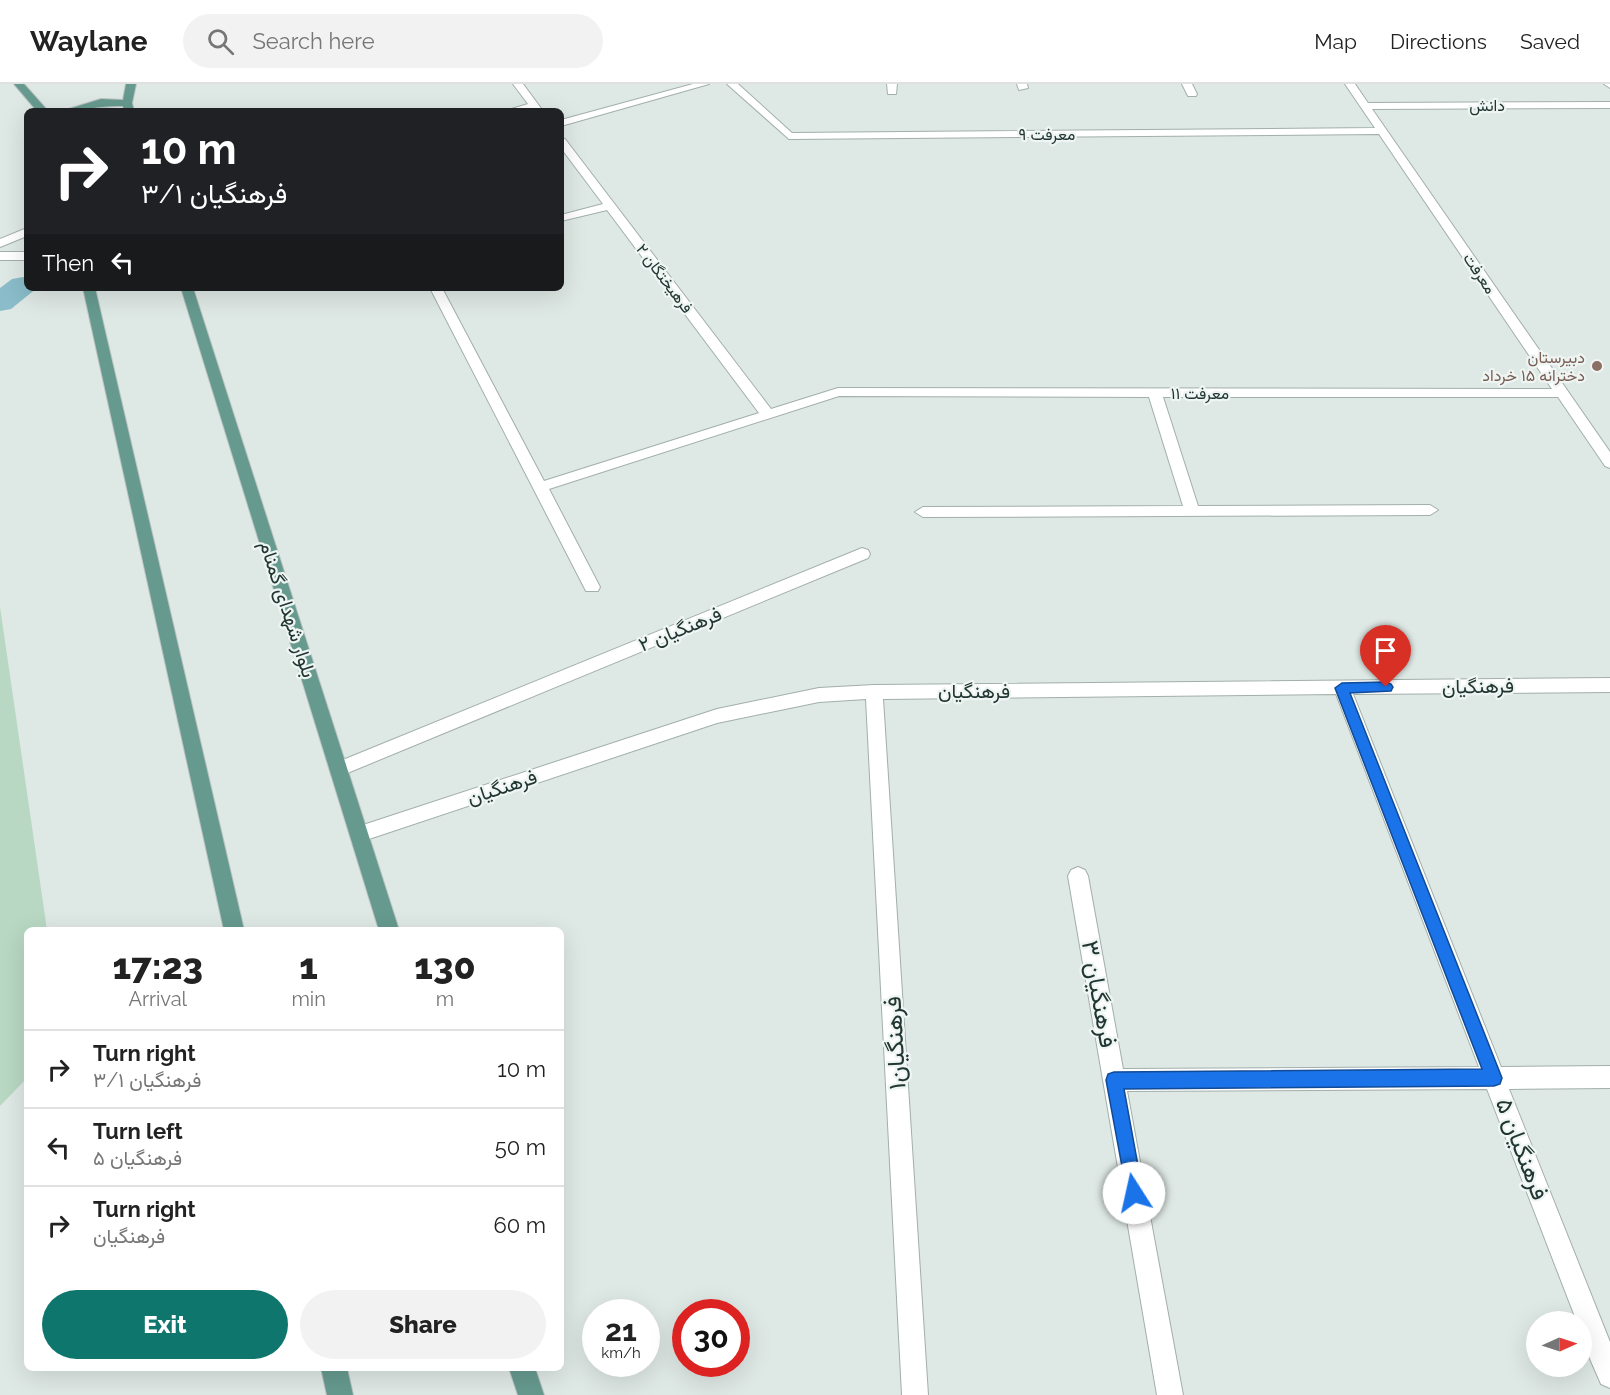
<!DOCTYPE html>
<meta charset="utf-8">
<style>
body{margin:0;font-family:Raleway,Vazirmatn,sans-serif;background:#f2f2f2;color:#222;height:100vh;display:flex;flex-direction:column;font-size:22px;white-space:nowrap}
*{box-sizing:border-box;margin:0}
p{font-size:20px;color:#767676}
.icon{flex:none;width:33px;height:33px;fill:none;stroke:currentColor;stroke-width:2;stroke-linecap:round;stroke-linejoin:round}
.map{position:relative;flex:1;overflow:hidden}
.drawer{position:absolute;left:24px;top:843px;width:540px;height:444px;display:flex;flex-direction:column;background:#fff;border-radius:9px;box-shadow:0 6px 24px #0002}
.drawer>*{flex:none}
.hud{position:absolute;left:24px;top:24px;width:540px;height:183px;border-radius:9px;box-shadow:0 6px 24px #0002;background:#202124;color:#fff;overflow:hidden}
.needle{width:39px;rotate:87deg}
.fabs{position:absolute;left:1526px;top:1227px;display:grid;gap:12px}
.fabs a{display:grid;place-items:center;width:66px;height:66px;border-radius:50%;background:#fff;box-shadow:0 6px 24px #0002;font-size:30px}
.speed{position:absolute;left:582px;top:1215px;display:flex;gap:12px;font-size:30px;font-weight:700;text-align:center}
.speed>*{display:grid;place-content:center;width:78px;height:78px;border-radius:50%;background:#fff;box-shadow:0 6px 24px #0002;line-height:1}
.speed small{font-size:15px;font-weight:400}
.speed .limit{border:9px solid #d22;background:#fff;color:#111}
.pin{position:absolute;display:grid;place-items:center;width:51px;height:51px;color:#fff;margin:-62px -26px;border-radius:50% 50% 50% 0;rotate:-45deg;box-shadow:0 0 6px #0007}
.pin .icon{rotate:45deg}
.me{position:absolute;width:66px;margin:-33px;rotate:350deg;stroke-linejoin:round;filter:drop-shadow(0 0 4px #0008)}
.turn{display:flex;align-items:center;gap:21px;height:126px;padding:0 18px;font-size:27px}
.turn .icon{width:78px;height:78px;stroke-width:2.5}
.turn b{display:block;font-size:42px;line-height:51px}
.then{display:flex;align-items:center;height:57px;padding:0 18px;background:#0003;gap:12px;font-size:22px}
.eta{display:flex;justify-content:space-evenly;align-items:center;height:102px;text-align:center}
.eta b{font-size:36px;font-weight:800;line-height:42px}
.primary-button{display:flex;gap:12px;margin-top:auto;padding:12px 18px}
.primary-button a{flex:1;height:69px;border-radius:36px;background:#0f766e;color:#fff;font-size:24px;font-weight:800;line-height:69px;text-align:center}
.primary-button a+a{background:#f2f2f2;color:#222}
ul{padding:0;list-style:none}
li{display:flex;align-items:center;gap:18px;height:78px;padding:0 18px;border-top:2px solid #e0e0e0}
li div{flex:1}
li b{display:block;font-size:22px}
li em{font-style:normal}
header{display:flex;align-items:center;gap:36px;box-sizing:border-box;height:84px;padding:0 30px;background:#fff;border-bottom:2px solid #e0e0e0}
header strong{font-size:28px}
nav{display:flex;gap:33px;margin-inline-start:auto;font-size:21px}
.search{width:420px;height:54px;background:#f2f2f2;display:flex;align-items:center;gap:15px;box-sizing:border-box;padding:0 21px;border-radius:33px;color:#767676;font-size:22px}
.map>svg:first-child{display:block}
.green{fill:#b8d8c3}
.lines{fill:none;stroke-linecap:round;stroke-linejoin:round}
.canal{fill:#8abcc9;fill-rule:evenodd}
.minor-casing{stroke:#a2afab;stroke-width:2}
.major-casing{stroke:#bcc3c2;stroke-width:2}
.minor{fill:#fff;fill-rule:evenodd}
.major{fill:#669a8f;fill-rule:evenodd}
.route{fill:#1a73e8;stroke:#114b97;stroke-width:1.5}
.education-dot{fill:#8d6e63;stroke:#eef5f2;stroke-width:2}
.labels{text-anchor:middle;stroke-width:4.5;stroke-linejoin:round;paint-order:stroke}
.far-street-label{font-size:16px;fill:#213632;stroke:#eef5f2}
.far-education-label{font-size:16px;fill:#785e54;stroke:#eef5f2;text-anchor:end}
.street-label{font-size:20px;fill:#213632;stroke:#eef5f2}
.near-street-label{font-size:24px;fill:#213632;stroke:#eef5f2}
</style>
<header>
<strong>Waylane</strong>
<div class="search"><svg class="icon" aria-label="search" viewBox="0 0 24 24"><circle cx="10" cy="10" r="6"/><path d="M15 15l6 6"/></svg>Search here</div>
<nav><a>Map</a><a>Directions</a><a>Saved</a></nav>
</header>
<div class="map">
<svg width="1610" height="1311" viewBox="0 0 1610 1311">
<rect width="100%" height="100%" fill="#dee8e4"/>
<path class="green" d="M 0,523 L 47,846 L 27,846 L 27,994 L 0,1022 Z"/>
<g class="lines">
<path class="canal" d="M 23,193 L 27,194 L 27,204 L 37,204 L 11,225 L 0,227 L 0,204 L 12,195 Z"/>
<g class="minor-casing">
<g id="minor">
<path d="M 513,0 L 523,0 L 543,27 L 505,27 L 528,20 Z"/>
<path d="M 693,0 L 709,0 L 561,42 L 561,36 Z"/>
<path d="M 727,0 L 738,0 L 792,49 L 1375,44 L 1345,0 L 1355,0 L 1368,19 L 1610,18 L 1610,24 L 1372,25 L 1610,368 L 1610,384 L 1605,382 L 1558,313 L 1163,313 L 1198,422 L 1430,421 L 1438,426 L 1430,431 L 923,433 L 915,428 L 923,423 L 1183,422 L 1149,313 L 839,312 L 549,405 L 600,503 L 598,507 L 586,507 L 430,204 L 442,204 L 544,397 L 759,329 L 607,126 L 561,137 L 561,131 L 603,120 L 561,64 L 561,54 L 565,55 L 771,325 L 838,304 L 1552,305 L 1379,50 L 789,55 Z"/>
<path d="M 887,0 L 897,0 L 896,10 L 888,10 Z"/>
<path d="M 1017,0 L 1027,0 L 1028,4 L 1019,6 Z"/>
<path d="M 1182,0 L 1192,0 L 1197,10 L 1196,12 L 1188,12 Z"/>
<path d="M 1604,0 L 1610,0 L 1610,4 Z"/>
<path d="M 27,144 L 27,152 L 0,163 L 0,155 Z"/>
<rect x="0" y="168" width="27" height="8"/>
<path d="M 862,464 L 868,466 L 870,470 L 868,474 L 345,690 L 339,693 L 333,690 L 330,685 L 333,680 Z"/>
<path d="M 1610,594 L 1610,608 L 1353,610 L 1501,983 L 1610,982 L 1610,1004 L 1509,1005 L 1610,1258 L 1610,1304 L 1601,1300 C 1593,1281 1581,1259 1581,1238 L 1577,1238 L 1487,1005 L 1127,1007 L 1183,1311 L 1157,1311 L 1068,792 L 1071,786 L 1078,783 L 1085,786 L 1088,792 L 1123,985 L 1479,983 L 1336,610 L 883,615 L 928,1311 L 902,1311 L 866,615 L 819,618 L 717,639 L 360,758 L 353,756 L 350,750 L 353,744 L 360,742 L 717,625 L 819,604 L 874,601 Z"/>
</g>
</g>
<g class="major-casing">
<g id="major">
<path d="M 14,0 L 24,0 L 48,27 L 37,27 Z"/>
<path d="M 126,0 L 136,0 L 132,19 L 134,27 L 124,27 L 123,22 C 102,21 83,27 62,27 L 101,15 L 123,16 Z"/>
<path d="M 83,204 L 95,204 L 244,846 L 224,846 Z"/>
<path d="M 181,204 L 193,204 L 399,846 L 379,846 Z"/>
<path d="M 321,1284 L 347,1284 L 353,1311 L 327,1311 Z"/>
<path d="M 509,1284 L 535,1284 L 544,1311 L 518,1311 Z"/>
</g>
</g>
<use href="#minor" class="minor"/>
<use href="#major" class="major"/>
</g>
<path class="route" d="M 1386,598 L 1391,600 L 1393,603 L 1391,607 L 1350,609 L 1502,994 L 1500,1000 L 1494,1002 L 1124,1005 L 1143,1109 L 1140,1115 L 1134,1118 L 1128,1115 L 1106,996 L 1108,990 L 1114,988 L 1482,985 L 1335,604 L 1342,599 Z"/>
<circle class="education-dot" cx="1597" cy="282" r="6"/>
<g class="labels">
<g class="far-street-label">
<text x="1487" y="27">دانش</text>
<text x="1047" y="56">معرفت ۹</text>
<text transform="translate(1480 189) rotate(56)" y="6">معرفت</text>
<text transform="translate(665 194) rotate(53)" y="6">فرهیختگان ۲</text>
<text x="1200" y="315">معرفت ۱۱</text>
</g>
<g class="far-education-label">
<text x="1585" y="279">دبیرستان<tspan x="1585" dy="18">دخترانه ۱۵ خرداد</tspan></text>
</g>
<g class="street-label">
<text transform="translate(288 525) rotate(72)" y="7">بلوار شهدای گمنام</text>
<text transform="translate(680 545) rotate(-22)" y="7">فرهنگیان ۲</text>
<text transform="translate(1478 602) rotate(-1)" y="7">فرهنگیان</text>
<text x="974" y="614">فرهنگیان</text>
<text transform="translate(502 703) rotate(-18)" y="7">فرهنگیان</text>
</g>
<g class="near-street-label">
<text transform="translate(1099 910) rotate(80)" y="8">فرهنگیان ۳</text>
<text transform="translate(895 959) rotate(-93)" y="8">فرهنگیان۱</text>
<text transform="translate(1522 1065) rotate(69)" y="8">فرهنگیان ۵</text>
</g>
</g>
</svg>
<div class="fabs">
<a><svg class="needle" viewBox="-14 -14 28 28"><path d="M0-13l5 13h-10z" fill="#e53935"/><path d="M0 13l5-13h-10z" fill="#767676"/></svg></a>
</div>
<div class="speed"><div>21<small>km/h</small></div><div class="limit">30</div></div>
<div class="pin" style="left:1386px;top:603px;background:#d93025"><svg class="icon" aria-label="arrive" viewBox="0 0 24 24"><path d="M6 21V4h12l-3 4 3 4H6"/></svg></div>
<svg class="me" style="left:1134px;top:1109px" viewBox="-20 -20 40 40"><circle r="19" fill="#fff"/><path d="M0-13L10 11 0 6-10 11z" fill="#1a73e8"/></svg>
<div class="hud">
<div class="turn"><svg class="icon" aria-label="right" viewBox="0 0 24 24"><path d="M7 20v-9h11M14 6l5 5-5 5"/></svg><div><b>10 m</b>فرهنگیان ۳/۱</div></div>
<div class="then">Then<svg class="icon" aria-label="left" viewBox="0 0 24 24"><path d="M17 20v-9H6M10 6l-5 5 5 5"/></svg></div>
</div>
<section class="drawer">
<div class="eta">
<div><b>17:23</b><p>Arrival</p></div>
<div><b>1</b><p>min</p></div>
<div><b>130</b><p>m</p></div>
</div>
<ul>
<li><svg class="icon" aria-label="right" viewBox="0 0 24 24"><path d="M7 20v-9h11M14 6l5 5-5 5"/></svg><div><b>Turn right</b><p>فرهنگیان ۳/۱</p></div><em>10 m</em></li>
<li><svg class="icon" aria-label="left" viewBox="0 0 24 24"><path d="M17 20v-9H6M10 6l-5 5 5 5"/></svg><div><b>Turn left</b><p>فرهنگیان ۵</p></div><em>50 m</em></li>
<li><svg class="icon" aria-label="right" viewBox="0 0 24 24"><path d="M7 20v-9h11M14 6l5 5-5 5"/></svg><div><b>Turn right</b><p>فرهنگیان</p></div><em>60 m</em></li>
</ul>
<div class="primary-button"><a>Exit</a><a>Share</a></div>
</section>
</div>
